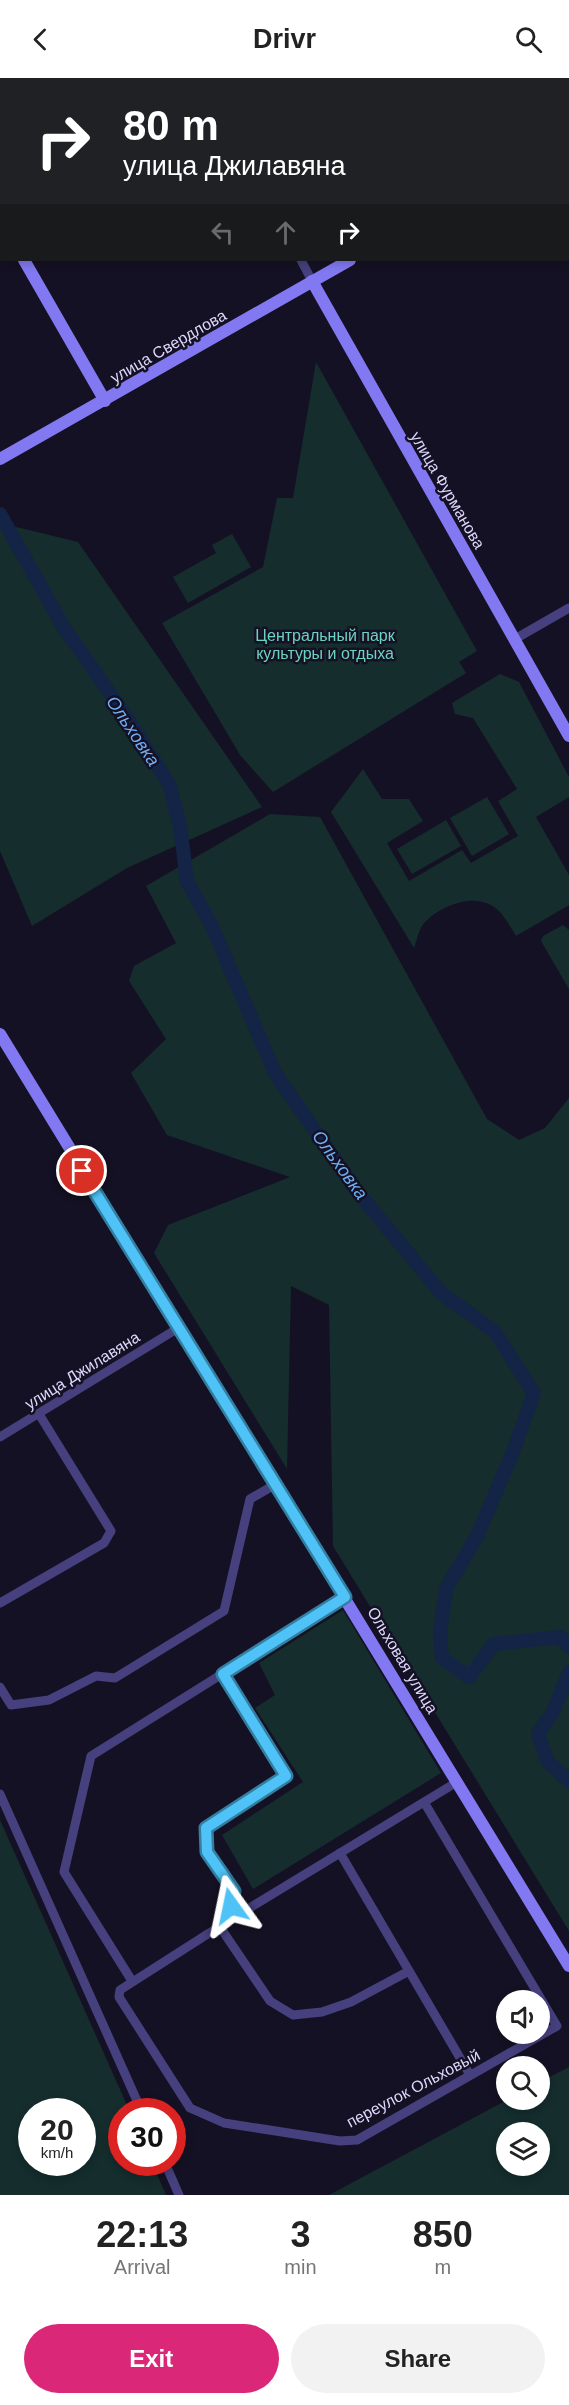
<!DOCTYPE html>
<meta charset="utf-8">
<style>
body{margin:0;font-family:Helvetica,sans-serif;background:#f2f2f2;color:#222;height:100vh;display:flex;flex-direction:column;font-size:22px;white-space:nowrap}
*{box-sizing:border-box;margin:0}
p{font-size:20px;color:#767676}
.icon{flex:none;width:33px;height:33px;fill:none;stroke:currentColor;stroke-width:2;stroke-linecap:round;stroke-linejoin:round}
.map{position:relative;height:2117px;overflow:hidden}
.drawer{display:flex;flex-direction:column;background:#fff;flex:1}
.drawer>*{flex:none}
.banner{position:absolute;left:0px;top:0px;width:570px;height:183px;box-shadow:0 3px 9px #0003;background:#202124;color:#fff;overflow:hidden}
.tools{position:absolute;left:496px;top:1912px;display:grid;gap:12px}
.tools a{display:grid;place-items:center;width:54px;height:54px;border-radius:50%;background:#fff;box-shadow:0 3px 9px #0003;font-size:30px}
.speed{position:absolute;left:18px;top:2020px;display:flex;gap:12px;font-size:30px;font-weight:700;text-align:center}
.speed>*{display:grid;place-content:center;width:78px;height:78px;border-radius:50%;background:#fff;box-shadow:0 3px 9px #0003;line-height:1}
.speed small{font-size:15px;font-weight:400}
.speed .limit{border:9px solid #d22;background:#fff;color:#111}
.pin{position:absolute;display:grid;place-items:center;width:51px;height:51px;color:#fff;margin:-26px;border:3px solid #fff;border-radius:50%;box-shadow:0 2px 6px #0007}
.me{position:absolute;width:66px;margin:-33px;rotate:348deg;stroke-linejoin:round;filter:drop-shadow(0 0 4px #0008)}
.turn{display:flex;align-items:center;gap:21px;height:126px;padding:0 24px;font-size:27px}
.turn .icon{width:78px;height:78px;stroke-width:2.5}
.turn b{display:block;font-size:42px;line-height:51px}
.lanes{display:flex;align-items:center;height:57px;padding:0 24px;background:#0003;justify-content:center;gap:30px;direction:ltr}
.lanes .off{opacity:.35}
.eta{display:flex;justify-content:space-evenly;align-items:center;height:102px;text-align:center}
.eta b{font-size:36px;font-weight:600;line-height:42px}
.button{display:flex;gap:12px;margin-top:auto;padding:12px 24px}
.button a{flex:1;height:69px;border-radius:36px;background:#db2777;color:#fff;font-size:24px;font-weight:600;line-height:69px;text-align:center}
.button a+a{background:#f2f2f2;color:#222}
header{display:flex;justify-content:space-between;align-items:center;height:78px;padding:0 24px;background:#fff;font-size:27px;font-weight:600}
.map>svg:first-child{display:block}
.green{fill:#152d2d;fill-rule:evenodd}
.lines{fill:none;stroke-linecap:round;stroke-linejoin:round}
.river{stroke:#132446;stroke-width:14}
.street{stroke:#46417e;stroke-width:9}
.secondary{stroke:#8279f2;stroke-width:12}
.route-casing{stroke:#337fa1;stroke-width:15}
.route{stroke:#4fc3f7;stroke-width:10}
.labels{text-anchor:middle;stroke-width:5;stroke-linejoin:round;paint-order:stroke}
.street-label{font-size:16px;fill:#ded8fb;stroke:#151124}
.park-label{font-size:16px;fill:#6bd4bf;stroke:#151124}
.water-label{font-size:18px;font-style:italic;fill:#70aef1;stroke:#151124}
</style>
<header><svg class="icon" aria-label="back" viewBox="0 0 24 24"><path d="M15 5l-7 7 7 7"/></svg>Drivr<svg class="icon" aria-label="search" viewBox="0 0 24 24"><circle cx="10" cy="10" r="6"/><path d="M15 15l6 6"/></svg></header>
<div class="map">
<svg width="569" height="2117" viewBox="0 0 569 2117">
<rect width="100%" height="100%" fill="#151124"/>
<g class="green">
<path d="M 316,284 L 477,573 L 459,584 L 466,595 L 273,714 L 240,677 L 162,545 L 263,489 L 277,420 L 293,420 Z"/>
<path d="M 0,445 L 78,464 L 262,729 L 127,790 L 32,848 L 0,773 Z"/>
<path d="M 232,456 L 251,489 L 188,525 L 173,499 L 216,475 L 212,467 Z"/>
<path d="M 500,596 L 519,604 L 569,699 L 569,719 L 536,739 L 569,797 L 569,827 L 516,858 C 511,850 506,841 500,834 C 479,812 443,826 425,844 C 419,850 417,862 414,870 L 331,734 L 363,691 L 382,721 L 409,721 L 423,743 L 387,765 L 409,803 L 462,772 L 471,785 L 518,758 L 498,723 L 517,711 L 473,640 L 455,636 L 452,625 Z"/>
<path d="M 487,719 L 509,756 L 472,778 L 450,740 Z"/>
<path d="M 270,736 L 320,739 L 487,1041 L 519,1062 L 545,1050 L 569,1020 L 569,1853 L 333,1468 L 329,1227 L 291,1208 L 287,1391 L 154,1175 L 168,1147 L 290,1099 L 167,1057 L 131,995 L 166,961 L 129,903 L 134,888 L 176,865 L 146,808 Z"/>
<path d="M 446,742 L 461,768 L 412,796 L 397,771 Z"/>
<path d="M 563,847 L 569,852 L 569,911 L 541,863 L 543,858 Z"/>
<path d="M 343,1532 L 441,1695 L 253,1811 L 222,1757 L 303,1704 L 255,1630 L 275,1617 L 259,1585 Z"/>
<path d="M 0,1742 L 130,2034 L 122,2034 L 122,2085 L 152,2085 L 166,2117 L 0,2117 ZM 32,2034 L 82,2034 L 82,2085 L 32,2085 Z"/>
<path d="M 569,1989 L 569,2117 L 329,2117 L 507,2022 L 540,2022 L 540,2004 ZM 507,2055 L 540,2055 L 540,2088 L 507,2088 Z"/>
</g>
<g class="lines">
<g class="river">
<path d="M 0,436 L 63,548 L 127,640 L 169,706 L 180,748 L 187,803 L 211,846 L 275,995 L 357,1113 L 441,1215 L 495,1254 L 534,1315 L 513,1374 L 478,1456 L 446,1511 L 440,1554 L 442,1580 L 469,1599 L 494,1566 L 560,1559 L 569,1569"/>
<path d="M 569,1594 L 554,1632 L 538,1656 L 548,1684 L 569,1703"/>
</g>
<g class="street">
<path d="M 197,0 L 197,2"/>
<path d="M 31,2 L 34,0"/>
<path d="M 0,20 L 2,19"/>
<path d="M 301,182 L 312,203"/>
<path d="M 515,561 L 569,530"/>
<path d="M 0,1359 L 180,1249"/>
<path d="M 0,1525 L 104,1465 L 111,1453 L 39,1336"/>
<path d="M 223,1596 L 286,1697 L 206,1750 L 207,1774 L 233,1813 L 228,1843"/>
<path d="M 0,1609 L 11,1627 L 49,1622 L 96,1598 L 115,1600 L 224,1533 L 250,1421 L 276,1406"/>
<path d="M 0,1716 L 142,2034"/>
<path d="M 424,1724 L 557,1948 L 357,2062 L 340,2063 L 224,2045 L 190,2030 L 119,1919 L 120,1912 L 228,1843 L 457,1704"/>
<path d="M 340,1775 L 470,1997"/>
<path d="M 220,1849 L 270,1923 L 293,1937 L 322,1934 L 351,1924 L 409,1893"/>
<path d="M 132,1903 L 64,1794 L 91,1678 L 345,1519"/>
<path d="M 165,2085 L 179,2117"/>
</g>
<g class="secondary">
<path d="M 568,60 L 569,60"/>
<path d="M 0,141 L 2,143"/>
<path d="M 24,182 L 105,323"/>
<path d="M 312,203 L 569,658"/>
<path d="M 0,381 L 350,182"/>
<path d="M 0,956 L 569,1888"/>
</g>
</g>
<g class="lines">
<g class="route-casing">
<path id="route" d="M 82,1093 L 345,1519 L 223,1596 L 286,1698 L 206,1750 L 207,1774 L 234,1813 L 231,1828"/>
</g>
<use href="#route" class="route"/>
</g>
<g class="labels">
<g class="street-label">
<text transform="translate(168 268) rotate(-30)" y="6">улица Свердлова</text>
<text transform="translate(448 412) rotate(60)" y="6">улица Фурманова</text>
<text transform="translate(82 1292) rotate(-32)" y="6">улица Джилавяна</text>
<text transform="translate(403 1582) rotate(59)" y="6">Ольховая улица</text>
<text transform="translate(413 2010) rotate(-28)" y="6">переулок Ольховый</text>
</g>
<g class="park-label">
<text x="325" y="563">Центральный парк<tspan x="325" dy="18">культуры и отдыха</tspan></text>
</g>
<g class="water-label">
<text transform="translate(133 653) rotate(56)" y="6">Ольховка</text>
<text transform="translate(340 1087) rotate(54)" y="6">Ольховка</text>
</g>
</g>
</svg>
<div class="tools">
<a><svg class="icon" aria-label="sound" viewBox="0 0 24 24"><path d="M4 9h4l5-4v14l-5-4H4zM17 9q2 3 0 6"/></svg></a>
<a><svg class="icon" aria-label="search" viewBox="0 0 24 24"><circle cx="10" cy="10" r="6"/><path d="M15 15l6 6"/></svg></a>
<a><svg class="icon" aria-label="layers" viewBox="0 0 24 24"><path d="M12 4l9 5-9 5-9-5zM3 14l9 5 9-5"/></svg></a>
</div>
<div class="speed"><div>20<small>km/h</small></div><div class="limit">30</div></div>
<div class="pin" style="left:82px;top:1093px;background:#d93025"><svg class="icon" aria-label="arrive" viewBox="0 0 24 24"><path d="M6 21V4h12l-3 4 3 4H6"/></svg></div>
<svg class="me" style="left:231px;top:1828px" viewBox="-20 -20 40 40"><path d="M0-17L14 15 0 8-14 15z" fill="#4fc3f7" stroke="#fff" stroke-width="4"/></svg>
<div class="banner">
<div class="turn"><svg class="icon" aria-label="right" viewBox="0 0 24 24"><path d="M7 20v-9h11M14 6l5 5-5 5"/></svg><div><b>80 m</b>улица Джилавяна</div></div>
<div class="lanes"><svg class="icon off" aria-label="left" viewBox="0 0 24 24"><path d="M17 20v-9H6M10 6l-5 5 5 5"/></svg><svg class="icon off" aria-label="ahead" viewBox="0 0 24 24"><path d="M12 20V5M6 11l6-6 6 6"/></svg><svg class="icon" aria-label="right" viewBox="0 0 24 24"><path d="M7 20v-9h11M14 6l5 5-5 5"/></svg></div>
</div>
</div>
<section class="drawer">
<div class="eta">
<div><b>22:13</b><p>Arrival</p></div>
<div><b>3</b><p>min</p></div>
<div><b>850</b><p>m</p></div>
</div>
<div class="button"><a>Exit</a><a>Share</a></div>
</section>
